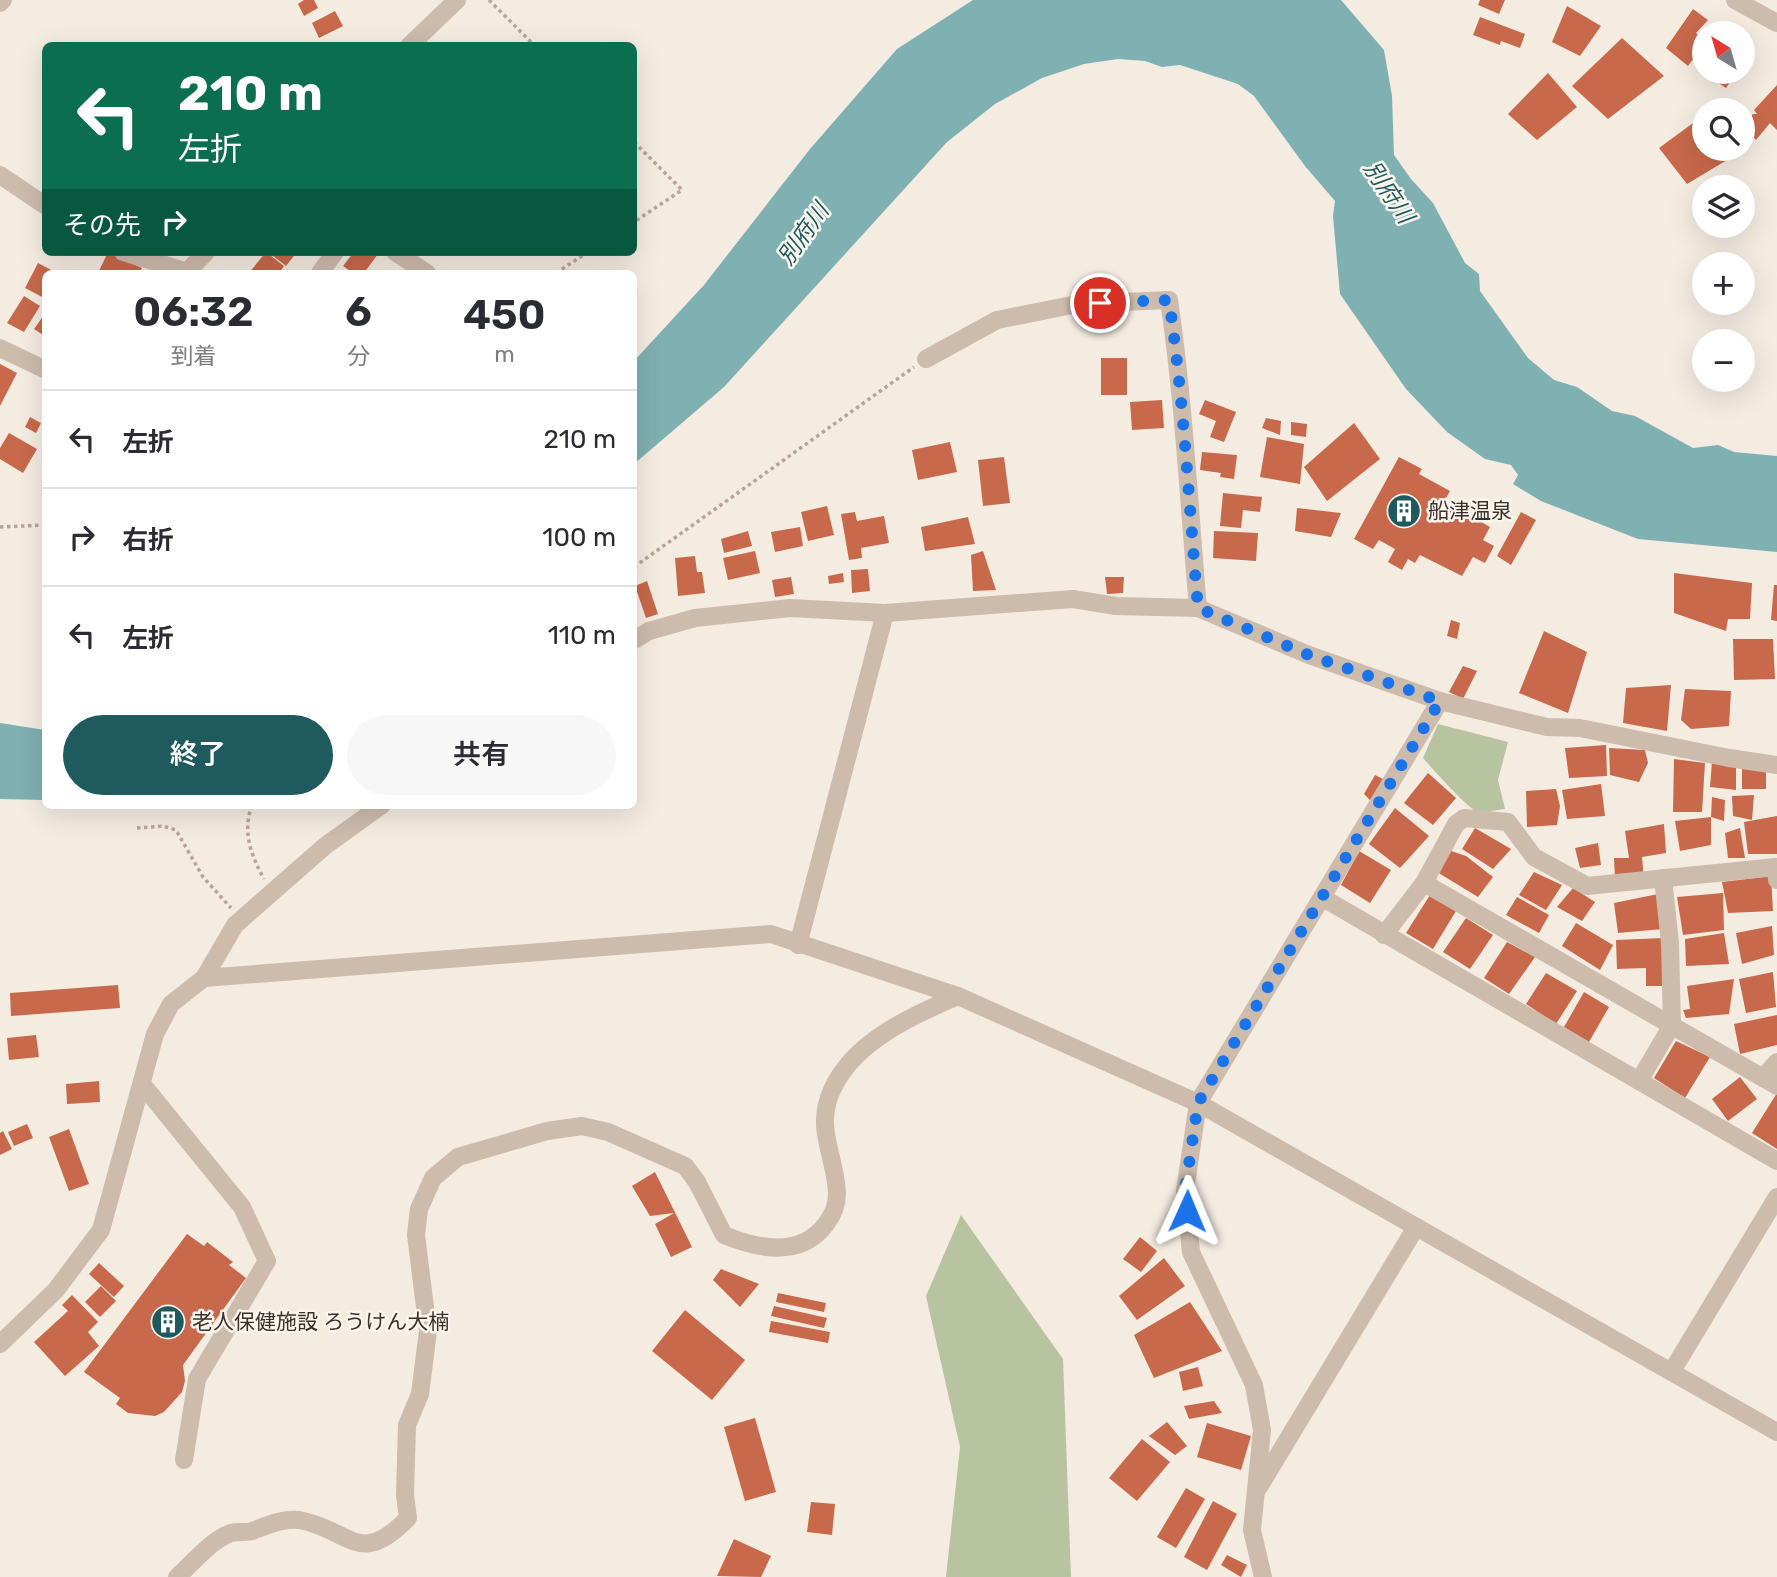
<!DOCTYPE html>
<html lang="ja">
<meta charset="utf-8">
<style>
body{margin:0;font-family:Rubik,"Noto Sans JP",sans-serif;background:#f7f7f7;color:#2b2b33;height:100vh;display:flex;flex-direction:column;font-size:26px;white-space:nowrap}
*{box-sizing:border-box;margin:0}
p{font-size:23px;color:#7c7c81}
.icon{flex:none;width:38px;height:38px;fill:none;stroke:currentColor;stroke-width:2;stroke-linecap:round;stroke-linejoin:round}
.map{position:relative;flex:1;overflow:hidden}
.side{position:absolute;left:42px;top:270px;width:595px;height:539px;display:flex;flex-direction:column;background:#fff;border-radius:10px;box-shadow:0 7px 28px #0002}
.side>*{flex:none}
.hud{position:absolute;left:42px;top:42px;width:595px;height:214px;border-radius:10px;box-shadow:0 7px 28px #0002;background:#0b6e4f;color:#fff;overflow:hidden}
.needle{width:46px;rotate:323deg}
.controls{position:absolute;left:1692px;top:21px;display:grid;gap:14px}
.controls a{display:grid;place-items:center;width:63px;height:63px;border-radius:50%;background:#fff;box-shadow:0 7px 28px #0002;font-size:35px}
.pin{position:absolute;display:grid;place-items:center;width:60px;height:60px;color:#fff;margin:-30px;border:4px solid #fff;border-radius:50%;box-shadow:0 2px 7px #0007}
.me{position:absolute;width:77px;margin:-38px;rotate:1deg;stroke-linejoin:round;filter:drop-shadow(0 0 5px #0008)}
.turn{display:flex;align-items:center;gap:24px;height:147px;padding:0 21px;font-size:32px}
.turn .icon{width:91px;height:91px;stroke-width:2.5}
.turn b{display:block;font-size:49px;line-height:60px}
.then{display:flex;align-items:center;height:66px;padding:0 21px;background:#0003;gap:14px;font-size:26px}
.eta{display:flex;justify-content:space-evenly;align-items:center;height:119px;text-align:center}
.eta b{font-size:42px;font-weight:600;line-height:49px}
.primary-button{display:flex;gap:14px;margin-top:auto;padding:14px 21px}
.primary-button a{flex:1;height:80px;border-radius:42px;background:#1f5a5e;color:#fff;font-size:28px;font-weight:600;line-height:80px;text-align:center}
.primary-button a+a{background:#f7f7f7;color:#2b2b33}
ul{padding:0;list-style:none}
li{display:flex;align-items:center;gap:21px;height:98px;padding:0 21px;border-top:2px solid #e1e1e2}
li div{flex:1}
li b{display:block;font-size:26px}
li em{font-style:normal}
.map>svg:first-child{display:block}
.green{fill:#b8c4a0}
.water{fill:#7fb0b2}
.building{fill:#c8694b}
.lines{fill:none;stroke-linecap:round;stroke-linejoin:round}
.path{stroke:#b9a596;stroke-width:3.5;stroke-dasharray:3.5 3.5;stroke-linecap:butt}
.minor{stroke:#cdbbac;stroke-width:18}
.route{stroke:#1a73e8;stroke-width:12;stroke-dasharray:0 21.6}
.labels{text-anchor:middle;stroke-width:5;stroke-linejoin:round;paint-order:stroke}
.poi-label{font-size:21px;fill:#3b302b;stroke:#fbf5ee;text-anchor:start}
.water-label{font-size:23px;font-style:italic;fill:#1f5a5e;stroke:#fbf5ee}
</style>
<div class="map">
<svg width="1777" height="1577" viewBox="0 0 1777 1577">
<rect width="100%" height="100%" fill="#f4ebe1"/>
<g class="green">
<path d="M 1438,724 L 1508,742 L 1498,780 L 1505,809 L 1491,811 L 1486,819 C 1467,808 1439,776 1423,758 Z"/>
<path d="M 961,1215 L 1063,1359 L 1071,1577 L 946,1577 L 960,1447 L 926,1296 Z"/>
</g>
<g class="water">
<path d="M 973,0 L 1341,0 L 1384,50 L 1392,96 L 1394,155 L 1411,179 L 1433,203 L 1465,263 L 1479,274 L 1480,291 L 1528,358 L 1554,380 L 1577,387 L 1612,411 L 1635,416 L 1693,448 L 1718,445 L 1734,452 L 1777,456 L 1777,552 L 1638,539 L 1541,501 L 1513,484 L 1518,475 L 1511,465 L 1485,459 L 1447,432 L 1406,389 L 1340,294 L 1333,216 L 1335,201 L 1305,166 L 1254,96 L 1238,84 L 1180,65 L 1162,67 L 1145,61 L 1118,59 L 1084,64 L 1042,78 L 995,104 L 947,142 L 724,387 L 634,464 L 634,361 L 704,285 L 810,149 L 897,49 Z"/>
<path d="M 0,723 L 45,730 L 45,800 L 0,799 Z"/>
</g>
<g class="building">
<path d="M 304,0 L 314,0 L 318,8 L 304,16 L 298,4 Z"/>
<path d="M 1480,0 L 1505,0 L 1499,14 L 1478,5 Z"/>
<path d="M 1567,6 L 1601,26 L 1580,56 L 1552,42 Z"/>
<path d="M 1693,9 L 1708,20 L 1696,33 L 1704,39 L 1704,45 L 1688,66 L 1666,48 Z"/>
<path d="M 335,11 L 343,26 L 319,38 L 312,23 Z"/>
<path d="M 1480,17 L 1525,34 L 1520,48 L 1501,41 L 1500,45 L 1473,35 Z"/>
<path d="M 1622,38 L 1664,76 L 1608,119 L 1572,86 Z"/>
<path d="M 1704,65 L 1704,72 L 1737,72 L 1726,88 L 1701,71 Z"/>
<path d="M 1548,73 L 1577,107 L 1537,140 L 1508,114 Z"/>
<path d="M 1777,85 L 1777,130 L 1770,123 L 1756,140 L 1743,124 L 1753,114 L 1757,114 L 1754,110 Z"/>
<path d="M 1704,115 L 1704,149 L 1743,149 L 1743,143 L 1747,148 L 1687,184 L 1659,148 Z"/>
<path d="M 108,252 L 142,268 L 139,273 L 98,273 Z"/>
<path d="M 266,252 L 284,266 L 279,273 L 249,273 Z"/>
<path d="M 268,252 L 297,252 L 286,266 Z"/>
<path d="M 354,252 L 375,252 L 378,254 L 364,273 L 353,273 L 343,266 Z"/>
<path d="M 38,263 L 57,273 L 46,273 L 46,299 L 25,288 Z"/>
<path d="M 24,296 L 40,306 L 24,332 L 7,323 Z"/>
<path d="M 46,312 L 46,337 L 34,329 Z"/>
<rect x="1101" y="358" width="26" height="37"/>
<path d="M 0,364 L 17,373 L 0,406 Z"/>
<path d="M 1162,400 L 1164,428 L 1132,430 L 1130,402 Z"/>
<path d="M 1205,400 L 1236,412 L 1224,442 L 1210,437 L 1216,421 L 1199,414 Z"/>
<path d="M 30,417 L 41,423 L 36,433 L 25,427 Z"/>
<path d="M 1266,418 L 1281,421 L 1280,435 L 1262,428 Z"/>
<path d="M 1291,422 L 1307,424 L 1306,437 L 1291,435 Z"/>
<path d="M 1354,423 L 1380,459 L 1327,501 L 1304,467 Z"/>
<path d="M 9,433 L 37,449 L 23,473 L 0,459 L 0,448 Z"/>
<path d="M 1267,437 L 1304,444 L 1300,484 L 1260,477 Z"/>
<path d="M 950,442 L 957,472 L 918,480 L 912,450 Z"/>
<path d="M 1202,452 L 1237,455 L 1234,479 L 1220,477 L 1221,473 L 1200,470 Z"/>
<path d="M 1004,457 L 1010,503 L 983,506 L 978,460 Z"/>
<path d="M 1399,457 L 1422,469 L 1419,474 L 1450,491 L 1435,518 L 1440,520 L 1450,504 L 1490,527 L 1483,540 L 1494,546 L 1485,563 L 1473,557 L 1462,576 L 1420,555 L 1415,563 L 1408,559 L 1402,570 L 1388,562 L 1395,549 L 1379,540 L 1373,549 L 1354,539 Z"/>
<path d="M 1223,493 L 1262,497 L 1260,512 L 1243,510 L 1241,528 L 1220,526 Z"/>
<path d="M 827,506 L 834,535 L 808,541 L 801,512 Z"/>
<path d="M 1297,508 L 1341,513 L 1331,537 L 1295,531 Z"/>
<path d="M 855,512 L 857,521 L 884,516 L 889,543 L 861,548 L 862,558 L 849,560 L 841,514 Z"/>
<path d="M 1521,512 L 1536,520 L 1511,565 L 1497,556 Z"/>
<path d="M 968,517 L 975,544 L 925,551 L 921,527 Z"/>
<path d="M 800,527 L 803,546 L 775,552 L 771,532 Z"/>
<path d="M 748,531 L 752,546 L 724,553 L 721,539 Z"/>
<path d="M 1214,531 L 1258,533 L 1256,561 L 1213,558 Z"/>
<path d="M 755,551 L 760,573 L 728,580 L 723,558 Z"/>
<path d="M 983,551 L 996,590 L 973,591 L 971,555 Z"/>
<path d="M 695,556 L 697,572 L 702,572 L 705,593 L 678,596 L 675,558 Z"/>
<path d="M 868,569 L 870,591 L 852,593 L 851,570 Z"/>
<path d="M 843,573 L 844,582 L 829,584 L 828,576 Z"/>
<path d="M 1674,573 L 1752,583 L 1750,619 L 1728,619 L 1726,631 L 1674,613 Z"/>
<path d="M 791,577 L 794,594 L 775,597 L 772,580 Z"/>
<path d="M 1105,577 L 1124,577 L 1123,593 L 1107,594 Z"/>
<path d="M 647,581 L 658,614 L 646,618 L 635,586 Z"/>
<path d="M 1774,585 L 1777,585 L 1777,621 L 1771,620 Z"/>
<path d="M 1451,620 L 1460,623 L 1457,639 L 1447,636 Z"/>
<path d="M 1544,631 L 1587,652 L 1568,713 L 1519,693 Z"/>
<path d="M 1733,639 L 1773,639 L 1775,679 L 1734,680 Z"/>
<path d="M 1463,666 L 1477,671 L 1463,699 L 1449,692 Z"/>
<path d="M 1671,685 L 1667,731 L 1623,723 L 1626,688 Z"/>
<path d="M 1685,689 L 1731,691 L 1729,726 L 1691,729 L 1681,720 Z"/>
<path d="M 1606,745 L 1607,776 L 1569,778 L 1565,748 Z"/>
<path d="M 1609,748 L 1645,750 L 1648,763 L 1639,782 L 1610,775 Z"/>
<path d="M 1674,759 L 1705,763 L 1702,812 L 1673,812 Z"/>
<path d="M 1712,761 L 1736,764 L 1736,790 L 1710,787 Z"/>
<path d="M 1742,766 L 1766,768 L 1766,789 L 1742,789 Z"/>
<path d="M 1428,773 L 1456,798 L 1433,825 L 1404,803 Z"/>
<path d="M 1375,775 L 1385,780 L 1371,801 L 1364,794 Z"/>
<path d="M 1601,784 L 1605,816 L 1567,819 L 1562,790 Z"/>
<path d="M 1556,789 L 1560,806 L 1557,825 L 1527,827 L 1526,791 Z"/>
<path d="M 1754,795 L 1752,820 L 1733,816 L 1732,796 Z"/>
<path d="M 1712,797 L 1725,800 L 1724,821 L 1711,817 Z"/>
<path d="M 1395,808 L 1429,836 L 1400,868 L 1369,844 Z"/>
<path d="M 1777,816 L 1777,854 L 1748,854 L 1744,822 Z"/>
<path d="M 1711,817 L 1711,845 L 1680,851 L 1675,821 Z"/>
<path d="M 1664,824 L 1666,853 L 1642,857 L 1644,880 L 1615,879 L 1614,858 L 1629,858 L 1625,831 Z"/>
<path d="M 1475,828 L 1511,849 L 1493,869 L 1462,849 Z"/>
<path d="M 1740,828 L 1745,858 L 1728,858 L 1725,833 Z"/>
<path d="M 1598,843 L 1601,865 L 1580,868 L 1575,848 Z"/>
<path d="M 1448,850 L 1466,856 L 1493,877 L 1478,897 L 1437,872 Z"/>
<path d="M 1359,851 L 1391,870 L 1370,903 L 1341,885 Z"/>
<path d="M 1534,872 L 1562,885 L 1546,910 L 1519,895 Z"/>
<path d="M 1771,876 L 1773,911 L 1728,913 L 1722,882 Z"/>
<path d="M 1573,888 L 1595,902 L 1582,921 L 1557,907 Z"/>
<path d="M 1723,893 L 1724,930 L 1683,935 L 1677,897 Z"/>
<path d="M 1658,894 L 1663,929 L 1618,933 L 1614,903 Z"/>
<path d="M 1430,895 L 1456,911 L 1433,949 L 1406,933 Z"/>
<path d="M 1517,897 L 1549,915 L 1539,933 L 1506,915 Z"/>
<path d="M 1466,918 L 1493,935 L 1470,969 L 1443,952 Z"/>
<path d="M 1576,923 L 1613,945 L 1600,970 L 1562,946 Z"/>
<path d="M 1772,926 L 1774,955 L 1742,964 L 1736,933 Z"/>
<path d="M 1724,933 L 1729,964 L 1686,966 L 1685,939 Z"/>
<path d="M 1664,938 L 1667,986 L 1646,986 L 1646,968 L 1617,969 L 1616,940 Z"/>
<path d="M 1507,942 L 1535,957 L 1509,994 L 1484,978 Z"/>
<path d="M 1773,972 L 1776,1007 L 1746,1013 L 1739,979 Z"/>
<path d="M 1546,973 L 1577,991 L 1556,1024 L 1526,1004 Z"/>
<path d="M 1734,979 L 1729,1014 L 1686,1018 L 1683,1010 L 1690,1009 L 1687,986 Z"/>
<path d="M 118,985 L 120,1008 L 11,1016 L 10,993 Z"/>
<path d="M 1584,992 L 1609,1007 L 1589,1042 L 1564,1027 Z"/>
<path d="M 1777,1015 L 1777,1045 L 1740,1054 L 1734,1024 Z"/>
<path d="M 36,1035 L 39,1057 L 9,1060 L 7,1038 Z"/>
<path d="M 1676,1041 L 1710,1057 L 1685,1098 L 1654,1078 Z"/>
<path d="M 1740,1077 L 1757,1099 L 1728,1121 L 1712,1099 Z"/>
<path d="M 99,1081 L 100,1102 L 67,1104 L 66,1084 Z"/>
<path d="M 1777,1093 L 1777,1149 L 1752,1133 Z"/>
<path d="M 27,1124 L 33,1138 L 14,1146 L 8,1132 Z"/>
<path d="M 69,1129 L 89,1184 L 69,1191 L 49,1137 Z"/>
<path d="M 3,1131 L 12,1149 L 0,1155 L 0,1133 Z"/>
<path d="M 655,1172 L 692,1247 L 671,1257 L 655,1224 L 674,1213 L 650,1216 L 632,1186 Z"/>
<path d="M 187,1234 L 204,1246 L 207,1242 L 233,1262 L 229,1265 L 246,1278 L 183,1365 L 185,1381 L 182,1392 L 164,1412 L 155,1416 L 128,1413 L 116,1404 L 120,1398 L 84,1372 Z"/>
<path d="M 1140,1237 L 1157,1251 L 1141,1272 L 1123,1259 Z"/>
<path d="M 1164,1258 L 1185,1286 L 1137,1320 L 1119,1296 Z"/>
<path d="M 99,1263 L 124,1286 L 114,1297 L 89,1274 Z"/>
<path d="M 721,1269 L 759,1284 L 740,1307 L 713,1280 Z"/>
<path d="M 101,1286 L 116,1301 L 100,1317 L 85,1302 Z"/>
<path d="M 778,1293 L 826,1303 L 824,1312 L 776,1302 Z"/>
<path d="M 72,1295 L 98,1322 L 88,1332 L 99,1346 L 65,1376 L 34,1342 L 68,1311 L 62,1305 Z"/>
<path d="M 1190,1302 L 1222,1351 L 1154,1378 L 1134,1335 Z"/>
<path d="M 774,1306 L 827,1318 L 824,1328 L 771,1316 Z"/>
<path d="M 685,1310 L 745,1360 L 712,1400 L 652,1351 Z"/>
<path d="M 771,1321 L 830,1332 L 828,1343 L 769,1332 Z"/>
<path d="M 1198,1367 L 1203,1386 L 1183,1391 L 1179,1372 Z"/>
<path d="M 1214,1401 L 1222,1413 L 1189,1419 L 1184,1406 Z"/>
<path d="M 755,1418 L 776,1492 L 745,1501 L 724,1427 Z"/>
<path d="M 1167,1422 L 1187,1446 L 1175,1455 L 1149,1436 Z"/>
<path d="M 1207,1423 L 1251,1436 L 1241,1470 L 1197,1457 Z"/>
<path d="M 1142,1439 L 1170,1462 L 1137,1501 L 1109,1478 Z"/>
<path d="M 1186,1488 L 1205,1499 L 1176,1548 L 1157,1537 Z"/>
<path d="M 1213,1501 L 1237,1514 L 1207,1570 L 1184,1557 Z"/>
<path d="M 811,1502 L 835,1504 L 832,1535 L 807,1532 Z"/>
<path d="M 734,1539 L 771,1556 L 761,1577 L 717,1576 Z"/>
<path d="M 1227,1555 L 1247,1565 L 1241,1577 L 1221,1565 Z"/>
</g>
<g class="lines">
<g class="path">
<path d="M 489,0 L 535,46"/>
<path d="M 634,142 L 682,190 L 634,222"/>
<path d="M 556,273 L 588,252"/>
<path d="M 0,527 L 46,525"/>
<path d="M 634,567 L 914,367"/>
<path d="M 252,805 C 242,832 251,855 264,879"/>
<path d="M 137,828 L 163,826 L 176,830 L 203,877 L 231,908"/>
</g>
<g class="minor">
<path d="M 1735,0 L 1777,23"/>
<path d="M 0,3 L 3,0"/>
<path d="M 409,46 L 457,0"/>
<path d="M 0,175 L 46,206"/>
<path d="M 123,252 L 191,273"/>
<path d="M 395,252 L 427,273"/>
<path d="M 186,273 L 206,252"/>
<path d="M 320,273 L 335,252"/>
<path d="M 0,348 L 46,370"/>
<path d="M 926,359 L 997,320 L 1077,304 L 1169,300 C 1184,402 1189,506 1198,608"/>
<path d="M 634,640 L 649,631 L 695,618 L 790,608 L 885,613 L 1073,599 L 1116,606 L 1198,608 L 1309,655 L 1440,701 L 1547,727 L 1580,728 L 1729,758 L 1777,765"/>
<path d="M 1424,883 L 1777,1086"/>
<path d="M 1323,898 L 1777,1161"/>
<path d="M 1384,935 L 1424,883 L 1456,824 L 1464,818 L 1508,822 L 1534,857 L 1587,886 L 1776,867 L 1777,880"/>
<path d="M 798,945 L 885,613"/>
<path d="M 204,978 L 771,934 L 958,996 L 1198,1103 L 1777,1432"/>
<path d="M 1763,1078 L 1777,1062"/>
<path d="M 1639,1081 L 1672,1025 L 1670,943 L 1663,878"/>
<path d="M 142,1084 L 242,1207 L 267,1261 L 197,1379 L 184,1460"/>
<path d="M 0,1344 L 56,1290 L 101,1230 L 155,1034 L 171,1004 L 204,978 L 235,925 L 325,846 L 382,805"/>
<path d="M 1672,1371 L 1777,1197"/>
<path d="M 1259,1487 L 1416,1227"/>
<path d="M 177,1577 C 193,1563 211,1540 231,1533 C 238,1531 246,1533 252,1531 C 266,1526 283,1518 299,1520 C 350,1529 359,1569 408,1518 L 405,1495 L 407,1425 L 420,1394 L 428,1331 L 416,1235 L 419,1209 L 433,1178 L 458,1157 L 547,1131 L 582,1126 L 608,1132 L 685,1166 L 697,1182 L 724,1235 C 758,1249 801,1258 826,1224 C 833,1215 837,1205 837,1194 C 836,1156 814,1129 832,1090 C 853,1042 913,1015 958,996"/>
<path d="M 1263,1577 L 1252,1530 L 1262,1430 L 1254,1385 L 1191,1252 L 1185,1191 L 1198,1103 L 1440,701"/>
</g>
</g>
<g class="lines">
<path class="route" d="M 1100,303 L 1169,300 C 1184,402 1189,506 1198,608 L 1309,655 L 1440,701 L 1198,1103 L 1185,1191 L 1187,1211"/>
</g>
<defs>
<g id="building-disc" transform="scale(1.75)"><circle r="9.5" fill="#1f5a5e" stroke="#fbf5ee"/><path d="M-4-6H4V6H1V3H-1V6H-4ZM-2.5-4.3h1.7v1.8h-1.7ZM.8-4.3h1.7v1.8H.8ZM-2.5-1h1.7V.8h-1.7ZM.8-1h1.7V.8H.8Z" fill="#fff"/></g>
</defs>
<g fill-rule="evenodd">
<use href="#building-disc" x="1404" y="511"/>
<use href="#building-disc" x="168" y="1322"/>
</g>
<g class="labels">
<g class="poi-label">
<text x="1428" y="518">船津温泉</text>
<text x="192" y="1329">老人保健施設 ろうけん大楠</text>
</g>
<g class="water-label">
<text transform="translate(1389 192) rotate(56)" y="8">別府川</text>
<text transform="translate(803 234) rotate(-55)" y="8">別府川</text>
</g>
</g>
</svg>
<div class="controls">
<a><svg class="needle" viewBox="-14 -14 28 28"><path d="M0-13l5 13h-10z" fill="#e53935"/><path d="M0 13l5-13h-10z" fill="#7c7c81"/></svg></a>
<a><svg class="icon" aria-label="search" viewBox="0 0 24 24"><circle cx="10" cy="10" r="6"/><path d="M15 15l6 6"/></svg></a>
<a><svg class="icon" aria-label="layers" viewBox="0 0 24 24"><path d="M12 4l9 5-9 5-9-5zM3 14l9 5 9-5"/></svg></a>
<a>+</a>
<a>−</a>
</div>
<div class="pin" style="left:1100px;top:303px;background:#d93025"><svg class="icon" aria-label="arrive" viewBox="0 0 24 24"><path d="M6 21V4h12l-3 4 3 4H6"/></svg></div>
<svg class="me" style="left:1187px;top:1211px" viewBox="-20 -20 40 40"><path d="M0-17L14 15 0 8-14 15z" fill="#1a73e8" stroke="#fff" stroke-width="4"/></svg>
<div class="hud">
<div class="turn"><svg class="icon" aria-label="left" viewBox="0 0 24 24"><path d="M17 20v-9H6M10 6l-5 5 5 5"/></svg><div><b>210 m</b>左折</div></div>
<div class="then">その先<svg class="icon" aria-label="right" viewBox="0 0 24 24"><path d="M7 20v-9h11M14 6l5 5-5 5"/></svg></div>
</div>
<section class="side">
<div class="eta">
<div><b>06:32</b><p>到着</p></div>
<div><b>6</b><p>分</p></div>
<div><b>450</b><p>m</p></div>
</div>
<ul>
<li><svg class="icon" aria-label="left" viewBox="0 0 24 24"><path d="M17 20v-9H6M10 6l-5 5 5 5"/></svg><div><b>左折</b></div><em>210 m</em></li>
<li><svg class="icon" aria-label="right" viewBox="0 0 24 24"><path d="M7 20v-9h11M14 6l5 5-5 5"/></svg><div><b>右折</b></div><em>100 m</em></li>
<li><svg class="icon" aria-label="left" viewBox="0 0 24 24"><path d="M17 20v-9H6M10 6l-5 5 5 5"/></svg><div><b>左折</b></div><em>110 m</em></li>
</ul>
<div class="primary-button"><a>終了</a><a>共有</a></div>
</section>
</div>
